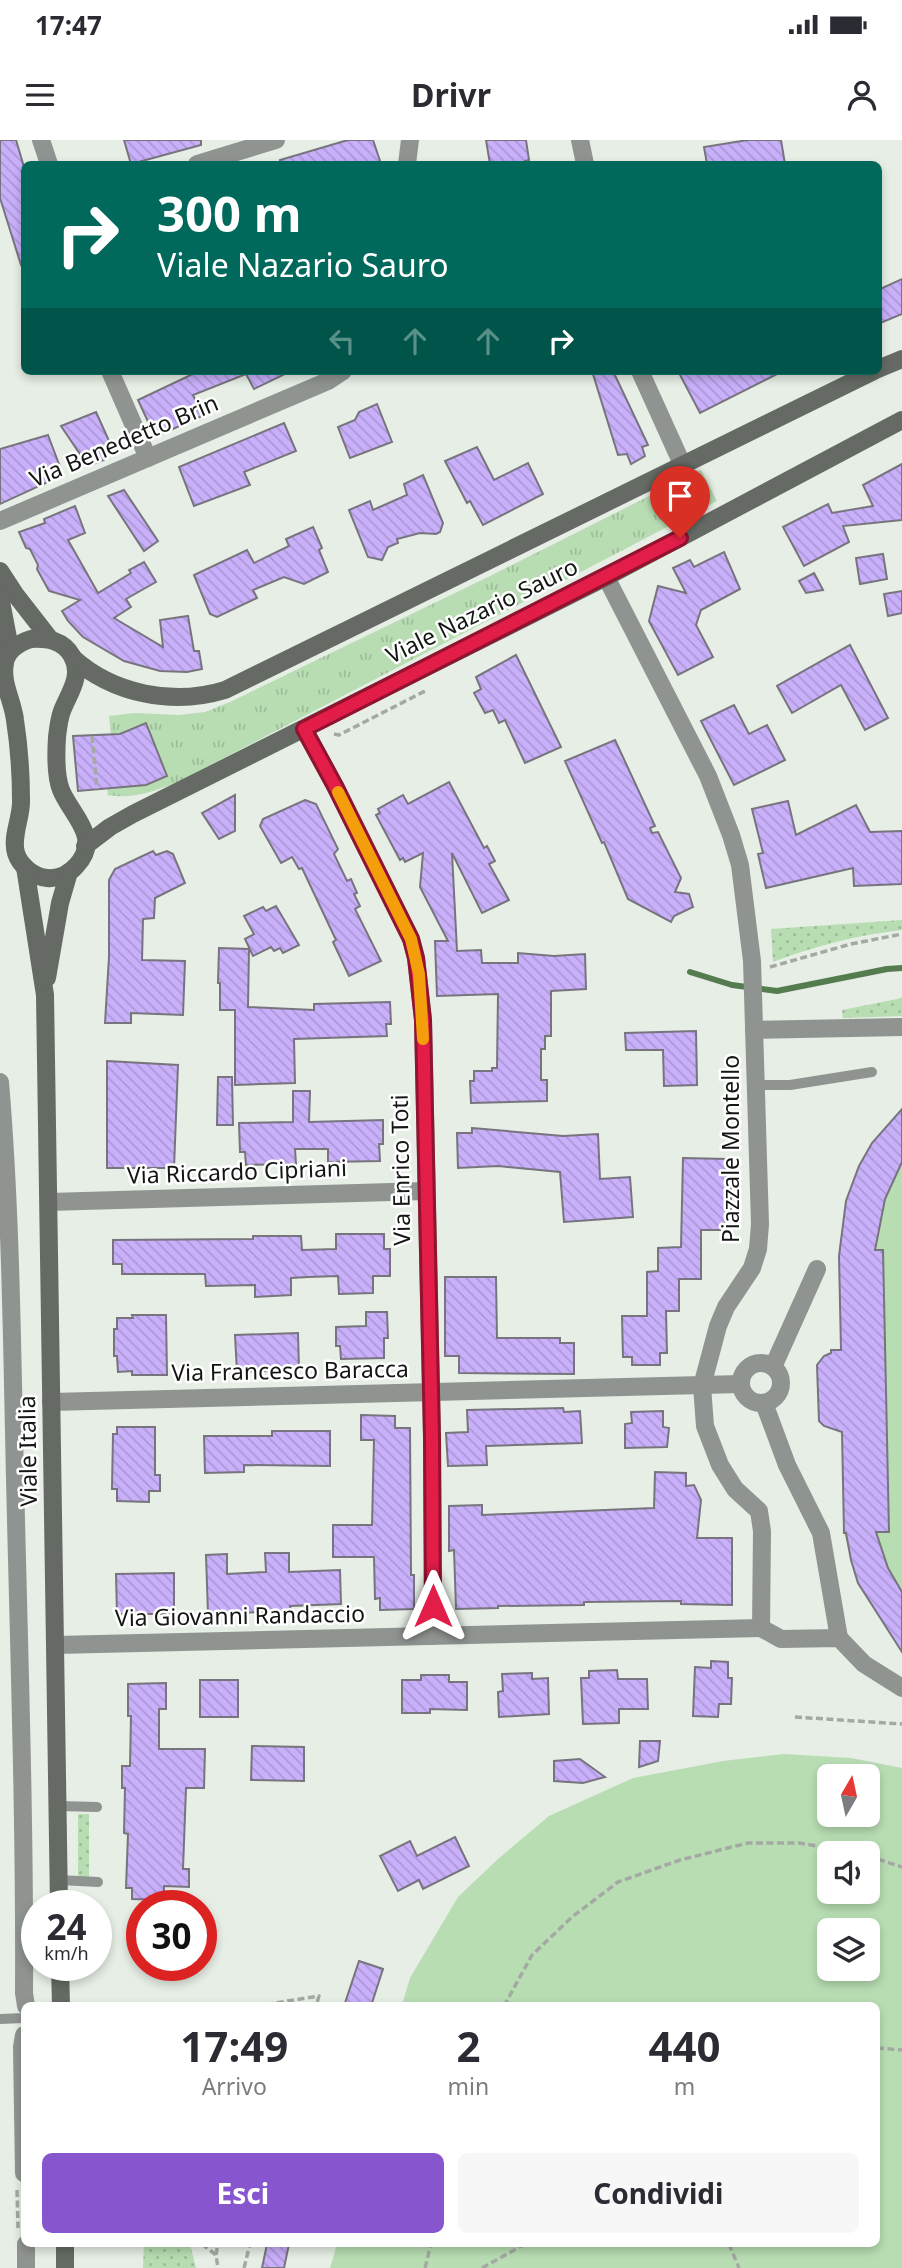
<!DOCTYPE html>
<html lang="it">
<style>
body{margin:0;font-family:"Noto Sans",sans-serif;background:#f7f7f7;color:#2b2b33;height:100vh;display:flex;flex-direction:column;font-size:26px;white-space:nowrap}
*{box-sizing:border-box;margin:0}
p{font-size:23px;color:#7c7c81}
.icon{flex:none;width:38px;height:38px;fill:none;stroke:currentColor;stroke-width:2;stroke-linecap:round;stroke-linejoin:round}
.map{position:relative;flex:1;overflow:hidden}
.details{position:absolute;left:21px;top:1862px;width:859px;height:245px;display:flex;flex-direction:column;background:#fff;border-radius:10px;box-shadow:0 4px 10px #0003}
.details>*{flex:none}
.guide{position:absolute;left:21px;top:21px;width:861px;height:214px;border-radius:10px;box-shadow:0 4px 10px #0003;background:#00695c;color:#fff;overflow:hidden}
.needle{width:46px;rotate:9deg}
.fabs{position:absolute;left:817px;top:1624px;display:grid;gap:14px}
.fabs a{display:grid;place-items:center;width:63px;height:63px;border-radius:10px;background:#fff;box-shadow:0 4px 10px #0003;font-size:35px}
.speed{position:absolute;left:21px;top:1750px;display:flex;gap:14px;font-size:35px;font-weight:700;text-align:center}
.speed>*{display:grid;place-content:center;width:91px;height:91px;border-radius:50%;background:#fff;box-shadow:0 4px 10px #0003;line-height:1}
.speed small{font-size:18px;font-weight:400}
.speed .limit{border:10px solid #d22;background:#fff;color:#111}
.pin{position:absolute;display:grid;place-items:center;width:60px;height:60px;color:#fff;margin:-72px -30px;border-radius:50% 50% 50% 0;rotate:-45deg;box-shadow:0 0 7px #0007}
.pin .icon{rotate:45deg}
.me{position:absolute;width:77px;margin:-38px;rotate:0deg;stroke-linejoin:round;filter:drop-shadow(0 0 5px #0008)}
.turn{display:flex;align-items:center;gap:24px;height:147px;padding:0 21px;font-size:32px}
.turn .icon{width:91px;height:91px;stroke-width:2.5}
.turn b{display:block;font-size:49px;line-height:60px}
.lanes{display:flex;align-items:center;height:66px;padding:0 21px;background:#0003;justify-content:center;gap:35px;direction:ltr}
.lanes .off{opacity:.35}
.eta{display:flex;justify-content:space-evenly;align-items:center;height:119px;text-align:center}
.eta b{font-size:42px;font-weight:700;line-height:49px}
.primary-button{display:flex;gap:14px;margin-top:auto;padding:14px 21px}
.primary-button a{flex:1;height:80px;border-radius:10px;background:#8756cf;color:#fff;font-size:28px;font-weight:700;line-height:80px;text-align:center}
.primary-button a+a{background:#f7f7f7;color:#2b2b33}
.status{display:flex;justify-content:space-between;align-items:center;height:49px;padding:0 35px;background:#fff;direction:ltr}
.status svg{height:19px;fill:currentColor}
header{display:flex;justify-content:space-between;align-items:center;height:91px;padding:0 21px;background:#fff;font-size:32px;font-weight:700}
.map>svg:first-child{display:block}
.grass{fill:url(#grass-tufts)}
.garden{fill:url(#garden-dots)}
.pitch{fill:#b8ddb3;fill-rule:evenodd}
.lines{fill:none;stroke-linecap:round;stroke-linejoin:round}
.stream{stroke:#547c4f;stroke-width:6}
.building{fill:url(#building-back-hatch);stroke:#77747e;stroke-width:2}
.path{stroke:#a4aaa3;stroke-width:3.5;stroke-dasharray:7 3.5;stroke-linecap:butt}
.lane{stroke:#909490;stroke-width:10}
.street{stroke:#909490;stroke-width:18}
.secondary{stroke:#656a64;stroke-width:18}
.route-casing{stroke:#92132f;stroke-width:18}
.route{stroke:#e11d48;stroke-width:12}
.slow{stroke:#f59e0b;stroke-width:12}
.labels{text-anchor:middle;stroke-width:5;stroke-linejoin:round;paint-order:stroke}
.street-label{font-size:23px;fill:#131613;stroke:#fff}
</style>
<div class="status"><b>17:47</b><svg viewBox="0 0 49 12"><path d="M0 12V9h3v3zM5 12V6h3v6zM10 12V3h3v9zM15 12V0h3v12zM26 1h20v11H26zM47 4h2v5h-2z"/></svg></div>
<header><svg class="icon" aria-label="menu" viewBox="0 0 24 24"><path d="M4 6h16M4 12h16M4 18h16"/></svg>Drivr<svg class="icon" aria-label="person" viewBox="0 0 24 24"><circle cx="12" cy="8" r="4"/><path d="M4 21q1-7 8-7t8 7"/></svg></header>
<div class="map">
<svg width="902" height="2128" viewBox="0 0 902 2128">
<defs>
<pattern id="grass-tufts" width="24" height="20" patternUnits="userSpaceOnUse" patternTransform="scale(1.75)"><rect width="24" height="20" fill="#b8ddb3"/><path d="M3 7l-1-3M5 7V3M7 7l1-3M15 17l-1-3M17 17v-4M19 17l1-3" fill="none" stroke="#9dbd99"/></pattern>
<pattern id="garden-dots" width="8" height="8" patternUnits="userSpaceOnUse" patternTransform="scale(1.75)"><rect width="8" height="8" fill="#b8ddb3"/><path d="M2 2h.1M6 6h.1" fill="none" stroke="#9dbd99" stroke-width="1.8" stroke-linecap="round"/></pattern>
<pattern id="building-back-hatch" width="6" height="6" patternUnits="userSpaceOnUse" patternTransform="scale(1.75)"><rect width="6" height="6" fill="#c9b0fb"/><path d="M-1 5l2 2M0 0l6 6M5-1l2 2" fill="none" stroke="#ac97d6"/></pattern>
</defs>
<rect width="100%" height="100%" fill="#e6eee5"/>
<path class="grass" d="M 701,330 L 717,361 L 174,644 C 151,652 132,659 108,655 L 107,648 L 146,645 L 167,636 L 146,583 L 120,594 L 111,595 L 109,576 L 135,573 L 179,575 L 205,572 L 230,562 L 488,437 Z"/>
<g class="garden">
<path d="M 902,780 L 902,790 C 858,795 814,806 773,822 L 771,789 Z"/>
<path d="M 902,858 L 902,876 L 843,878 L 842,870 Z"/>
<rect x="78" y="1674" width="11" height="63"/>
<path d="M 144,2104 L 190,2104 L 196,2128 L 143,2128 Z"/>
</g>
<g class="pitch">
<path d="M 902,970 L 902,1507 L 892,1498 L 858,1443 L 844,1393 L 839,1111 L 846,1061 L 872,1003 Z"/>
<path d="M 784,1614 L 851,1618 L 902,1628 L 902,2128 L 330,2128 L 337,2104 L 877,2104 L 877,1866 L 402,1865 L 410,1838 L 458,1757 L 498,1719 L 549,1676 L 633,1638 L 723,1621 ZM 830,1636 L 868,1636 L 868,1675 L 830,1675 ZM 830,1713 L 868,1713 L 868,1752 L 830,1752 ZM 830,1790 L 868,1790 L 868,1829 L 830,1829 Z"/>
</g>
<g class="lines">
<path class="stream" d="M 690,832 L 732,845 L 777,851 L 887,829 L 902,828"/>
</g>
<g class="building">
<path d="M 0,0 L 16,0 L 24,27 L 24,124 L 21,125 L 0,58 Z"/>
<path d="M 124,0 L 201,0 L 201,5 L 131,24 Z"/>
<path d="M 348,0 L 373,0 L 381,24 L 280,24 L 280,20 Z"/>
<path d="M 486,0 L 526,0 L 529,20 L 525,21 L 526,24 L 490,24 Z"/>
<path d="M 748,0 L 781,0 L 785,24 L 707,24 L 704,7 Z"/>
<path d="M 902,139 L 902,174 L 878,184 L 878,150 Z"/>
<path d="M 199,231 L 291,231 L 254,249 L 246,234 L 193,255 L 202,276 L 155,297 L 138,260 Z"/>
<path d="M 592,231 L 613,231 L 648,305 L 642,307 L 645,316 L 631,324 L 627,314 L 618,315 Z"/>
<path d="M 678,231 L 783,231 L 700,273 Z"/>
<path d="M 377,264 L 392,302 L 350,318 L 338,287 L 355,280 L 359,272 Z"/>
<path d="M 96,272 L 114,312 L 103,316 L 104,320 L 88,326 L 61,286 Z"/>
<path d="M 284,283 L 296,311 L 244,332 L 250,345 L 194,366 L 179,327 Z"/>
<path d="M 48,295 L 63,335 L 0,364 L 0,309 Z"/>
<path d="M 477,307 L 494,340 L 528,323 L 543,354 L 483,385 L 470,361 L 467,363 L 445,321 Z"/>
<path d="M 902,324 L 902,380 L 843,386 L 849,402 L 804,426 L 783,387 L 828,364 L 832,373 L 873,366 L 863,345 Z"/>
<path d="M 423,335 L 443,383 L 440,392 L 436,394 L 420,393 L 397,399 L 398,403 L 388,407 L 382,420 L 368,417 L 349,370 L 370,361 L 373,370 L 407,355 L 404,344 Z"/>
<path d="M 124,350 L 158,401 L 144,411 L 108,356 Z"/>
<path d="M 75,366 L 85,393 L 68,400 L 98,453 L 131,433 L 129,430 L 144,422 L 156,442 L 126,459 L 131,467 L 114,478 L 163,507 L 160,480 L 188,476 L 194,511 L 199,511 L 202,529 L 187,532 L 160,531 L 124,521 L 83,497 L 68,481 L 62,471 L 80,460 L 49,451 L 37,429 L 38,425 L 30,409 L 26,408 L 19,392 L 45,383 L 44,379 Z"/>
<path d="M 313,387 L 322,408 L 319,410 L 328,432 L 304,444 L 284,437 L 253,450 L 257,458 L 217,477 L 210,474 L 194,435 L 247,410 L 254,423 L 289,406 L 286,399 Z"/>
<path d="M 724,412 L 740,449 L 701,470 L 696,485 L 713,517 L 678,535 L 649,481 L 658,446 L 686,453 L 673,428 L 690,420 L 694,427 Z"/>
<path d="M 883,414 L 887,439 L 860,444 L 856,418 Z"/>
<path d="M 814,433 L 823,450 L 806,453 L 799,441 Z"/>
<path d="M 902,451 L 902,473 L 888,476 L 884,454 Z"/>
<path d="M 850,505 L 888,578 L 865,590 L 841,545 L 792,573 L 777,546 Z"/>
<path d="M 516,515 L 561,607 L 525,623 L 505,580 L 499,583 L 493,570 L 485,573 L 474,553 L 481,549 L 476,537 Z"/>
<path d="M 734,565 L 749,594 L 767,585 L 785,620 L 734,645 L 701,581 Z"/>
<path d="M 146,583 L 167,636 L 146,645 L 78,651 L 73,596 L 120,594 Z"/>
<path d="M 615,600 L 655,686 L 650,688 L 652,693 L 658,692 L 681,738 L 675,752 L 689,754 L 693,767 L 674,776 L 671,782 L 628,759 L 604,702 L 602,703 L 565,621 Z"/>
<path d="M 449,642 L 484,708 L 487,706 L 495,721 L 489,724 L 509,760 L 482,773 L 452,713 L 457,811 L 481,810 L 482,823 L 518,823 L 518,813 L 554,816 L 585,814 L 586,849 L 551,851 L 551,896 L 545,896 L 545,909 L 541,909 L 541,940 L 547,940 L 547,961 L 471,963 L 470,941 L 474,941 L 474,931 L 492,931 L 492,928 L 497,928 L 498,854 L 437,856 L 435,801 L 448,801 L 420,747 L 423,713 L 405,722 L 403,718 L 400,720 L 376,675 L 380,673 L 378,669 L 403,655 L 408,664 Z"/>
<path d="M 235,655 L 235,691 L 219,699 L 202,673 Z"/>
<path d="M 305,660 L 316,664 L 338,709 L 334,714 L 347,741 L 351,739 L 357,753 L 354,754 L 360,766 L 355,769 L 381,821 L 349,836 L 333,802 L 336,800 L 302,728 L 299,729 L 292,717 L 281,723 L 260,686 L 263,679 Z"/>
<path d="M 788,661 L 796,695 L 856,665 L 870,692 L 902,691 L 902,744 L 854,746 L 853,728 L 766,748 L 758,714 L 763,713 L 752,669 Z"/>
<path d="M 153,711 L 156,715 L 167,711 L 173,714 L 185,743 L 155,758 L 154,778 L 143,779 L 142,820 L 185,821 L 183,875 L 131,873 L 131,883 L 105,883 L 109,817 L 109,740 L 115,729 Z"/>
<path d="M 276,766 L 299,805 L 283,813 L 280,808 L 274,811 L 271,807 L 253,816 L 245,799 L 254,794 L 244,776 L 263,767 L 266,771 Z"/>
<path d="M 219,808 L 249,809 L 248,867 L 314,870 L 314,864 L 390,862 L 391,884 L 386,884 L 387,896 L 294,899 L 295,943 L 235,945 L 235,870 L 220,870 L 220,843 L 218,843 Z"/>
<path d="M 696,891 L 697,945 L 664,946 L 663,910 L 626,910 L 625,893 Z"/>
<path d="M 107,921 L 178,925 L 174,1028 L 107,1028 Z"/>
<path d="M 218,937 L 232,937 L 233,985 L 217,985 Z"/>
<path d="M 293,951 L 310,951 L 309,982 L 383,980 L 383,1004 L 379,1004 L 380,1021 L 328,1022 L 328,1009 L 295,1009 L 296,1024 L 246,1025 L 245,1012 L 240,1012 L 239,983 L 293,982 Z"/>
<path d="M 902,969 L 902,1022 L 885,1059 L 875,1110 L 883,1110 L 889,1392 L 876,1392 L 888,1428 L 902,1452 L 902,1512 L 858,1443 L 851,1420 L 846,1393 L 844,1393 L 842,1292 L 824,1286 L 819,1281 L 817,1225 L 824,1216 L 831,1213 L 831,1210 L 841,1210 L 839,1116 L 846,1061 L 859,1026 L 872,1003 Z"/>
<path d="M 472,988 L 563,996 L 598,994 L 600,1039 L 630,1037 L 633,1077 L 564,1082 L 560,1032 L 498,1026 L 458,1028 L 457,993 L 472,993 Z"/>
<path d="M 683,1018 L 727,1019 L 726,1040 L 731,1040 L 731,1071 L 726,1071 L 725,1090 L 701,1090 L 701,1139 L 679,1139 L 679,1171 L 666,1171 L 667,1213 L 660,1213 L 660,1225 L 632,1225 L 632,1217 L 623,1217 L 622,1176 L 647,1176 L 647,1132 L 658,1131 L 658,1108 L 681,1107 Z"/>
<path d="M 336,1094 L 384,1094 L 384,1109 L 390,1109 L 390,1136 L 373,1136 L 373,1153 L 339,1154 L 338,1136 L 308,1137 L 291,1138 L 291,1155 L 255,1157 L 255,1145 L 206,1146 L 205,1134 L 122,1134 L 122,1124 L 113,1124 L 113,1100 L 253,1099 L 253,1096 L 301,1096 L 302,1110 L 336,1109 Z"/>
<path d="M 445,1137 L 496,1137 L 497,1198 L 560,1198 L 560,1203 L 574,1203 L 574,1234 L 459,1233 L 459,1216 L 445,1216 Z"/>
<path d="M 366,1172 L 387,1172 L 388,1198 L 384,1198 L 384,1218 L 341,1219 L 340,1206 L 336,1206 L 336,1187 L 366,1186 Z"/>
<path d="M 132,1175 L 166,1175 L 167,1235 L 132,1235 L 132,1231 L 118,1232 L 117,1216 L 114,1216 L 114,1189 L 117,1189 L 117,1178 L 133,1178 Z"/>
<path d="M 298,1193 L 299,1230 L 237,1232 L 235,1195 Z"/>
<path d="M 563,1268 L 564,1272 L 580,1271 L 582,1303 L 486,1306 L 487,1325 L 448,1326 L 446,1293 L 468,1292 L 467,1270 Z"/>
<path d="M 663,1271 L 663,1287 L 669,1288 L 667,1307 L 625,1308 L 625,1284 L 632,1283 L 631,1272 Z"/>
<path d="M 361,1275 L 395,1276 L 395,1288 L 410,1288 L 411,1435 L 414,1435 L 414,1469 L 380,1470 L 380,1458 L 375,1459 L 374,1417 L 333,1417 L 333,1385 L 372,1385 L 374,1300 L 361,1300 Z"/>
<path d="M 117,1287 L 155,1287 L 155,1335 L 160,1335 L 160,1351 L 149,1351 L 149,1362 L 117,1361 L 117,1349 L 112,1349 L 113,1294 L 117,1294 Z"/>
<path d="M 272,1291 L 330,1291 L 330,1326 L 244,1325 L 244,1332 L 205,1333 L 204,1296 L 272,1296 Z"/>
<path d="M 655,1332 L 686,1333 L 686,1346 L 694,1345 L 701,1360 L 697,1398 L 732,1398 L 732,1465 L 681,1464 L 681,1461 L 584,1462 L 584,1465 L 498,1466 L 498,1468 L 456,1469 L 454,1410 L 449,1411 L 449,1366 L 482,1365 L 482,1375 L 654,1368 Z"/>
<path d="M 265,1413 L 289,1413 L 289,1432 L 340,1430 L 341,1464 L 290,1466 L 291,1471 L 208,1474 L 206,1415 L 227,1414 L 227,1434 L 266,1432 Z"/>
<path d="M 174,1433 L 174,1474 L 117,1474 L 116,1434 Z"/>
<path d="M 711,1521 L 728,1522 L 728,1538 L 732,1538 L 731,1564 L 719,1564 L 718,1577 L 693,1576 L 695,1527 L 711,1528 Z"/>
<path d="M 617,1530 L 618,1539 L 647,1539 L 648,1569 L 619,1569 L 619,1583 L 583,1584 L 581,1538 L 589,1538 L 589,1531 Z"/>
<path d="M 532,1533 L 532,1539 L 548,1538 L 549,1574 L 499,1577 L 498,1552 L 503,1551 L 502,1534 Z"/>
<path d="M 421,1535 L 449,1535 L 449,1542 L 467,1542 L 467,1570 L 430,1569 L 430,1573 L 402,1573 L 402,1540 L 421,1540 Z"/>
<rect x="200" y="1540" width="38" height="37"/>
<path d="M 166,1543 L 166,1569 L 159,1569 L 159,1609 L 205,1609 L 204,1648 L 186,1648 L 183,1729 L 189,1729 L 189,1747 L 164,1746 L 164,1760 L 132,1759 L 132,1748 L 126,1748 L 128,1694 L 124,1693 L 125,1648 L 122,1648 L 122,1626 L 130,1626 L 131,1576 L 128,1576 L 128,1544 Z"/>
<path d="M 640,1601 L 660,1601 L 658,1621 L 639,1627 Z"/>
<path d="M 252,1606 L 304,1607 L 304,1641 L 251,1640 Z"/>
<path d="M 580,1619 L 605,1637 L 583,1643 L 554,1641 L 554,1621 Z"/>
<path d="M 455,1697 L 469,1726 L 423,1749 L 419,1740 L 398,1751 L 380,1716 L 410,1701 L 417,1716 Z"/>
<path d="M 359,1821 L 383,1829 L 371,1866 L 344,1866 Z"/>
<path d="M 267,2104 L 289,2104 L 284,2128 L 262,2128 Z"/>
</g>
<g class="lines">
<g class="path">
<path d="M 334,594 L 339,595 L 427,550"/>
<path d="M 92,596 L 97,649"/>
<path d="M 770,827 L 851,804 L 902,794"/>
<path d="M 795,1577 L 902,1584"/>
<path d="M 868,1716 L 902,1727"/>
<path d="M 256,1866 L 319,1856 L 316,1866"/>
<path d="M 504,1866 L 532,1815 L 572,1777 L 618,1742 L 680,1720 L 748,1703 L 799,1703 L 860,1713"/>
<path d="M 877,1908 L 902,1910"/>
<path d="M 17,2050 L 18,2088"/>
<path d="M 202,2104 L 216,2115 L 218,2128"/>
<path d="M 729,2104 L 739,2128"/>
<path d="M 216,2115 L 218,2104"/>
<path d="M 244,2128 L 250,2104"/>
<path d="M 425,2128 L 431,2104"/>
<path d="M 482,2128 L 525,2104"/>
</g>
<g class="lane">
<path d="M 757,945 L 790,945 L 872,932"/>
<path d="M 58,1666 L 97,1667"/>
<path d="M 59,1740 L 98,1742"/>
<path d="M 0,1879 L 24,1878"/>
</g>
<g class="street">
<path d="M 41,0 L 49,24"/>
<path d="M 580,0 L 585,24"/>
<path d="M 197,24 L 276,0"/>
<path d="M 407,24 L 410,0"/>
<path d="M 110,231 L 148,318"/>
<path d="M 640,231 L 683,326"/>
<path d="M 0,381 L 328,241 L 343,231"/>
<path d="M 606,437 L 708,636 L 731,695 L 740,725 L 752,821 L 760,1084 L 758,1109 L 752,1128 L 726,1167 L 718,1186 L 702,1246 L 705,1286 L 720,1325 L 735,1349 L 759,1371 L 762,1391 L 761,1488"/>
<path d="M 304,589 L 335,646 L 411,799 L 416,818 L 423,879 L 432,1297 L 433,1496"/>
<path d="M 754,890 L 902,887"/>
<path d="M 0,942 C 11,1074 12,1207 15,1339 C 19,1510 25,1682 24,1853 L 26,1866"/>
<path d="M 49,1062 L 426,1051"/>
<circle cx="761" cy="1243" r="20"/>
<path d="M 773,1227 L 817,1129"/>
<path d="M 51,1262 L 741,1244"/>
<path d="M 764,1263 L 787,1325 L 821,1393 L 839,1498"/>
<path d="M 761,1488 L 781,1499 L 839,1498 L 864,1524 L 902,1548"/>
<path d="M 56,1505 L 761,1488"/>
<path d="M 24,1895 L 22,1907 L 24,2033"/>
<path d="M 26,2104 L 26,2128"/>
</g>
<g class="secondary">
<path d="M 878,229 L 902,219"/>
<path d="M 0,431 L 15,454 L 50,499"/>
<path d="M 0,456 L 8,498 L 7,515"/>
<path d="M 31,499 C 47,498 63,500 72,516 C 83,536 69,553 62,571 C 59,579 58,588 57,597 C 56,613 55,635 61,650 C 71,675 103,698 76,726 C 69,734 58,739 47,738 C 34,737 20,726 16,713 C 11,696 22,677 21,660 C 21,634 19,606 15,580 C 13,561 1,543 5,523 C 7,510 19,503 31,499 Z"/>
<path d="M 73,518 C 113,554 173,566 225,550 L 874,231"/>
<path d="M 85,706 L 110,687 L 133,674 L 606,437 L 902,280"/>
<path d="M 25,727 L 45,855 L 59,1766"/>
<path d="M 47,838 L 60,763 L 69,732"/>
<path d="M 60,1825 L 61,1866"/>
<path d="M 65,2104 L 65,2128"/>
</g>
</g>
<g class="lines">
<g class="route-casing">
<path id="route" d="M 433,1466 L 432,1297 L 423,880 L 416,818 L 411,799 L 335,646 L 304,589 L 680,398"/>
</g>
<use href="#route" class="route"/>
<path class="slow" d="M 338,652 L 411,799 L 419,834 L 423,899"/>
</g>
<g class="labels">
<g class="street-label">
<text transform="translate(124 301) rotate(-23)" y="8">Via Benedetto Brin</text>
<text transform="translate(482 471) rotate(-26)" y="8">Viale Nazario Sauro</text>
<text transform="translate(731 1009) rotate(-90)" y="8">Piazzale Montello</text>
<text transform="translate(401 1030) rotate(-91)" y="8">Via Enrico Toti</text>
<text transform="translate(237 1032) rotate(-2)" y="8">Via Riccardo Cipriani</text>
<text transform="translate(290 1231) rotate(-1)" y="8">Via Francesco Baracca</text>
<text transform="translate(28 1311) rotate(-91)" y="8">Viale Italia</text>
<text transform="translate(240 1476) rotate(-1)" y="8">Via Giovanni Randaccio</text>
</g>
</g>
</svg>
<div class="fabs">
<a><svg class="needle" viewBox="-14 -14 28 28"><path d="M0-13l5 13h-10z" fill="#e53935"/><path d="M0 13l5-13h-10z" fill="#7c7c81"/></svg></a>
<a><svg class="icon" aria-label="sound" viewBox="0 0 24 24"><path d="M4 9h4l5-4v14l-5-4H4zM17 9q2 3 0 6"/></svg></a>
<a><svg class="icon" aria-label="layers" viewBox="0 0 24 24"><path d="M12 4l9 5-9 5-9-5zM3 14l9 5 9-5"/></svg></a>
</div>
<div class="speed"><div>24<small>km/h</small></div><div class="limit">30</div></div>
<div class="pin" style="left:680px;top:398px;background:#d93025"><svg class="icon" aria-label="arrive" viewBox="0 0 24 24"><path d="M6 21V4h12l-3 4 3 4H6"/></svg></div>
<svg class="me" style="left:433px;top:1466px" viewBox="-20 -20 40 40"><path d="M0-17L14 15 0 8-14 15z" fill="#e11d48" stroke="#fff" stroke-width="4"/></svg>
<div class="guide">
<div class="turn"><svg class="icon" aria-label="right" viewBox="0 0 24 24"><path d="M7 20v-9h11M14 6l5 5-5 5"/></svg><div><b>300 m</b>Viale Nazario Sauro</div></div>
<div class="lanes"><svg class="icon off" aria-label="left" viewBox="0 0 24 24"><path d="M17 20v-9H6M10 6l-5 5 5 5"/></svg><svg class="icon off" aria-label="ahead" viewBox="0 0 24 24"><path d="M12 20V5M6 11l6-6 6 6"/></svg><svg class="icon off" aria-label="ahead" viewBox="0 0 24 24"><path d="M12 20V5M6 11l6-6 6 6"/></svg><svg class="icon" aria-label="right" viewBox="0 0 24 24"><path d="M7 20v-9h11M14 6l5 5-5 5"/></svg></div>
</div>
<section class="details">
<div class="eta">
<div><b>17:49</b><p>Arrivo</p></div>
<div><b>2</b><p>min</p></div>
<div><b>440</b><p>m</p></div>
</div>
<div class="primary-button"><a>Esci</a><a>Condividi</a></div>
</section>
</div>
